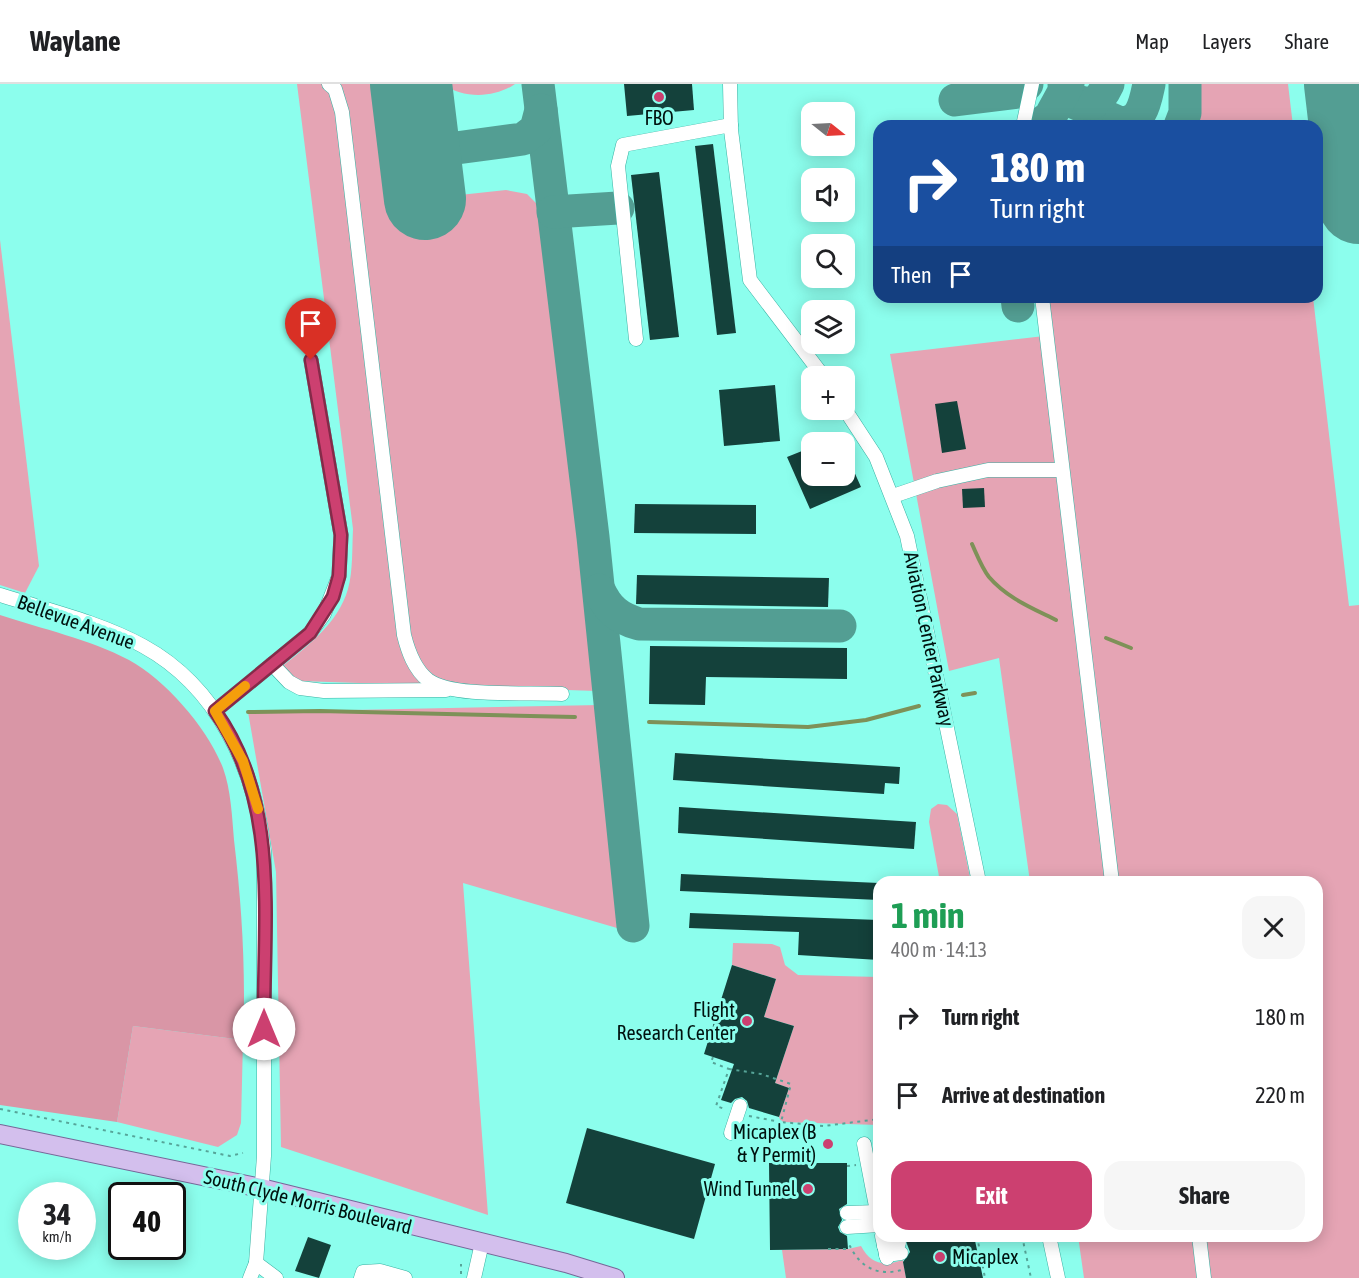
<!DOCTYPE html>
<meta charset="utf-8">
<style>
body{margin:0;font-family:"Asap Condensed",sans-serif;background:#f6f6f6;color:#202124;height:100vh;display:flex;flex-direction:column;font-size:22px;white-space:nowrap}
*{box-sizing:border-box;margin:0}
p{font-size:20px;color:#757577}
.icon{flex:none;width:33px;height:33px;fill:none;stroke:currentColor;stroke-width:2;stroke-linecap:round;stroke-linejoin:round}
.map{position:relative;flex:1;overflow:hidden}
.panel{position:absolute;left:873px;top:792px;width:450px;height:366px;display:flex;flex-direction:column;background:#fff;border-radius:18px;box-shadow:0 3px 15px #0003}
.panel>*{flex:none}
.hud{position:absolute;left:873px;top:36px;width:450px;height:183px;border-radius:18px;box-shadow:0 3px 15px #0003;background:#1a4fa0;color:#fff;overflow:hidden}
.needle{width:39px;rotate:108deg}
.controls{position:absolute;left:801px;top:18px;display:grid;gap:12px}
.controls a{display:grid;place-items:center;width:54px;height:54px;border-radius:12px;background:#fff;box-shadow:0 3px 15px #0003;font-size:30px}
.speed{position:absolute;left:18px;top:1098px;display:flex;gap:12px;font-size:30px;font-weight:700;text-align:center}
.speed>*{display:grid;place-content:center;width:78px;height:78px;border-radius:50%;background:#fff;box-shadow:0 3px 15px #0003;line-height:1}
.speed small{font-size:15px;font-weight:400}
.speed .limit{border:3px solid #111;border-radius:9px;background:#fff;color:#111}
.pin{position:absolute;display:grid;place-items:center;width:51px;height:51px;color:#fff;margin:-62px -26px;border-radius:50% 50% 50% 0;rotate:-45deg;box-shadow:0 0 6px #0007}
.pin .icon{rotate:45deg}
.me{position:absolute;width:66px;margin:-33px;rotate:0deg;stroke-linejoin:round;filter:drop-shadow(0 0 4px #0008)}
.turn{display:flex;align-items:center;gap:21px;height:126px;padding:0 18px;font-size:27px}
.turn .icon{width:78px;height:78px;stroke-width:2.5}
.turn b{display:block;font-size:42px;line-height:51px}
.then{display:flex;align-items:center;height:57px;padding:0 18px;background:#0003;gap:12px;font-size:22px}
.round{display:grid;place-items:center;flex:none;width:63px;height:63px;border-radius:18px;background:#f6f6f6}
.head{display:flex;align-items:center;justify-content:space-between;height:102px;padding:0 18px}
h1{font-size:36px;font-weight:700;line-height:45px;color:#1e9e55}
.button{display:flex;gap:12px;margin-top:auto;padding:12px 18px}
.button a{flex:1;height:69px;border-radius:18px;background:#cc4070;color:#fff;font-size:24px;font-weight:700;line-height:69px;text-align:center}
.button a+a{background:#f6f6f6;color:#202124}
ul{padding:0;list-style:none}
li{display:flex;align-items:center;gap:18px;height:78px;padding:0 18px}
li div{flex:1}
li b{display:block;font-size:22px}
li em{font-style:normal}
header{display:flex;align-items:center;gap:36px;box-sizing:border-box;height:84px;padding:0 30px;background:#fff;border-bottom:2px solid #e0e0e0}
header strong{font-size:28px}
nav{display:flex;gap:33px;margin-inline-start:auto;font-size:21px}
.map>svg:first-child{display:block}
.green{fill:#e5a4b4}
.forest{fill:#d996a6}
.lines{fill:none;stroke-linecap:round;stroke-linejoin:round}
.stream{stroke:#7e9158;stroke-width:4}
.taxiway{stroke:#539e93;stroke-width:33}
.runway{stroke:#539e93;stroke-width:82}
.building{fill:#14413b}
.minor-casing{stroke:#38b2a3;stroke-width:15}
.major-casing{stroke:#766798;stroke-width:20}
.path{stroke:#56a498;stroke-width:2;stroke-dasharray:3 4.5;stroke-linecap:butt}
.minor{stroke:#fff;stroke-width:14}
.major{stroke:#d3bfed;stroke-width:18}
.route-casing{stroke:#852a49;stroke-width:15}
.route{stroke:#cc4070;stroke-width:10}
.slow{stroke:#f59e0b;stroke-width:10}
.poi-dot{fill:#cc4070;stroke:#8cfeed;stroke-width:2}
.labels{text-anchor:middle;stroke-width:6;stroke-linejoin:round;paint-order:stroke}
.poi-label{font-size:20px;fill:#00120f;stroke:#8cfeed;text-anchor:end}
.street-label{font-size:20px;fill:#00120f;stroke:#8cfeed}
</style>
<header>
<strong>Waylane</strong>
<nav><a>Map</a><a>Layers</a><a>Share</a></nav>
</header>
<div class="map">
<svg width="1359" height="1194" viewBox="0 0 1359 1194">
<rect width="100%" height="100%" fill="#8cfeed"/>
<g class="green">
<path d="M 297,0 L 379,0 L 395,118 L 506,106 L 527,110 L 540,123 L 540,145 L 597,607 L 299,597 L 279,585 C 306,563 338,540 348,505 C 353,487 352,464 353,445 Z"/>
<path d="M 443,0 L 515,0 C 495,14 463,15 443,0 Z"/>
<path d="M 1197,0 L 1288,0 L 1293,42 L 1194,42 L 1196,34 Z"/>
<path d="M 0,156 L 39,482 L 25,509 L 0,501 Z"/>
<path d="M 1049,213 L 1313,213 L 1349,522 L 1359,521 L 1359,1194 L 1084,1194 L 1078,1152 L 1317,1152 L 1317,798 L 1030,798 L 999,574 L 949,587 L 890,270 L 1053,251 Z"/>
<path d="M 600,621 L 617,844 L 463,799 L 488,1131 L 281,1063 L 276,788 L 248,628 Z"/>
<path d="M 938,720 L 947,721 L 957,730 L 971,798 L 940,798 L 929,738 L 931,725 Z"/>
<path d="M 733,859 L 772,860 L 780,863 L 785,881 L 798,891 L 879,893 L 879,1041 L 781,1038 L 779,1033 L 789,1004 L 775,999 L 794,942 L 764,933 L 776,895 L 732,881 Z"/>
<path d="M 133,942 L 243,956 L 241,1039 L 237,1051 L 218,1063 L 117,1038 Z"/>
<path d="M 861,1162 C 871,1181 884,1182 903,1176 L 906,1194 L 786,1194 L 782,1166 L 848,1165 Z"/>
</g>
<path class="forest" d="M 0,531 C 42,545 89,555 129,576 C 166,596 208,645 223,684 C 231,706 232,733 234,756 C 242,823 246,888 243,956 L 133,942 L 117,1038 L 0,1021 Z"/>
<g class="lines">
<g class="stream">
<path d="M 972,460 C 977,471 982,484 989,493 C 1007,514 1032,524 1056,536"/>
<path d="M 1106,554 L 1131,564"/>
<path d="M 963,611 L 975,609"/>
<path d="M 248,628 L 320,627 L 575,633"/>
<path d="M 649,638 L 808,643 L 866,636 L 919,622"/>
</g>
<g class="taxiway">
<path d="M 538,0 L 593,453 L 633,842"/>
<path d="M 1064,0 L 1067,11 L 1073,18 L 1127,42"/>
<path d="M 955,16 L 1019,8 L 1027,0"/>
<path d="M 1064,16 C 1087,16 1094,30 1108,0"/>
<path d="M 1119,39 C 1142,40 1145,19 1149,0"/>
<path d="M 1349,40 L 1359,73"/>
<path d="M 1037,42 L 1050,33 L 1068,0"/>
<path d="M 1180,42 L 1185,29 L 1185,0"/>
<path d="M 419,69 L 523,55 L 536,45 L 541,26"/>
<path d="M 553,128 L 618,124"/>
<path d="M 1017,213 L 1018,222"/>
<path d="M 599,506 C 608,525 618,534 639,540 L 840,542"/>
</g>
<g class="runway">
<path d="M 411,0 L 425,115"/>
<path d="M 1345,0 L 1359,119"/>
</g>
</g>
<g class="building">
<path d="M 624,0 L 692,0 L 694,26 L 627,32 Z"/>
<path d="M 713,60 L 736,249 L 717,251 L 695,62 Z"/>
<path d="M 659,88 L 679,253 L 650,256 L 631,91 Z"/>
<path d="M 775,301 L 780,357 L 724,362 L 719,306 Z"/>
<path d="M 957,317 L 966,365 L 942,369 L 935,320 Z"/>
<path d="M 812,363 L 812,392 L 844,392 L 844,365 L 861,403 L 810,425 L 787,373 Z"/>
<path d="M 984,404 L 985,423 L 963,424 L 962,405 Z"/>
<path d="M 635,420 L 756,421 L 756,450 L 634,449 Z"/>
<path d="M 637,491 L 829,494 L 828,523 L 636,520 Z"/>
<path d="M 650,562 L 847,564 L 847,595 L 706,593 L 705,621 L 649,620 Z"/>
<path d="M 675,669 L 900,683 L 899,700 L 885,699 L 884,710 L 673,696 Z"/>
<path d="M 679,723 L 916,738 L 914,765 L 678,749 Z"/>
<path d="M 681,790 L 879,799 L 879,816 L 680,807 Z"/>
<path d="M 690,829 L 879,836 L 879,876 L 798,871 L 799,848 L 689,844 Z"/>
<path d="M 732,881 L 776,895 L 764,933 L 794,942 L 775,999 L 789,1004 L 779,1033 L 749,1024 L 747,1017 L 742,1013 L 735,1015 L 731,1019 L 721,1016 L 734,980 L 704,970 Z"/>
<path d="M 587,1044 L 715,1080 L 694,1155 L 566,1119 Z"/>
<path d="M 769,1079 L 847,1079 L 847,1120 L 839,1125 L 842,1136 L 838,1143 L 840,1148 L 847,1152 L 848,1165 L 770,1166 Z"/>
<path d="M 904,1152 L 974,1152 L 983,1194 L 906,1194 L 903,1178 L 910,1168 Z"/>
<path d="M 308,1153 L 331,1161 L 319,1194 L 295,1187 Z"/>
</g>
<g class="lines">
<g class="minor-casing">
<g id="minor">
<path d="M 329,0 L 335,5 L 342,28 L 404,551 C 408,567 414,585 428,596 C 452,614 530,608 562,610"/>
<path d="M 730,0 L 731,46 L 750,196 L 823,292"/>
<path d="M 1023,42 L 1032,0"/>
<path d="M 1042,213 L 1112,798"/>
<path d="M 636,255 L 618,82 L 623,61 L 731,41"/>
<path d="M 844,324 L 876,373 L 907,452 L 979,798"/>
<path d="M 893,412 L 937,397 L 988,386 L 1061,386"/>
<path d="M 0,511 C 47,526 99,538 143,562 C 218,603 255,685 264,767 L 264,1072 L 256,1179 L 250,1194"/>
<path d="M 272,580 L 289,598 L 300,604 L 324,607 L 446,606"/>
<path d="M 215,627 L 310,549 L 324,530 L 339,492 L 341,451 L 311,276"/>
<path d="M 731,1049 L 740,1022"/>
<path d="M 864,1060 L 879,1138"/>
<path d="M 847,1129 L 877,1128"/>
<path d="M 847,1143 L 879,1141"/>
<path d="M 882,1152 L 887,1174"/>
<path d="M 1049,1152 L 1058,1194"/>
<path d="M 1199,1152 L 1204,1194"/>
<path d="M 884,1162 L 899,1159"/>
<path d="M 886,1171 L 901,1169"/>
<path d="M 256,1179 L 276,1194"/>
<path d="M 361,1194 L 363,1188 L 380,1187 L 405,1194"/>
<path d="M 474,1194 L 482,1159"/>
</g>
</g>
<g class="major-casing">
<path id="major" d="M 0,1050 L 261,1104 L 566,1179 L 615,1194"/>
</g>
<g class="path">
<path d="M 713,973 L 711,978 L 729,985 L 716,1022 L 725,1025"/>
<path d="M 729,985 L 761,990 L 791,1000 L 781,1038 L 824,1042 L 879,1035"/>
<path d="M 0,1025 L 230,1072 L 243,1069"/>
<path d="M 749,1032 L 781,1038"/>
<path d="M 847,1082 L 856,1081"/>
<path d="M 977,1152 L 985,1194"/>
<path d="M 1022,1152 L 1031,1194"/>
<path d="M 828,1165 L 848,1165 L 850,1162 C 861,1185 880,1193 905,1185"/>
<path d="M 461,1190 L 461,1180"/>
</g>
<use href="#minor" class="minor"/>
<use href="#major" class="major"/>
</g>
<g class="lines">
<g class="route-casing">
<path id="route" d="M 264,945 C 263,838 281,719 215,627 L 310,549 L 333,513 L 339,492 L 341,451 L 311,276"/>
</g>
<use href="#route" class="route"/>
<path class="slow" d="M 245,602 L 215,627 L 243,677 L 258,725"/>
</g>
<g class="poi-dot">
<circle cx="659" cy="13" r="6"/>
<circle cx="747" cy="937" r="6"/>
<circle cx="828" cy="1060" r="6"/>
<circle cx="808" cy="1105" r="6"/>
<circle cx="940" cy="1173" r="6"/>
</g>
<g class="labels">
<g class="poi-label">
<text x="659" y="41" text-anchor="middle">FBO</text>
<text x="735" y="933">Flight<tspan x="735" dy="23">Research Center</tspan></text>
<text x="816" y="1055">Micaplex (B<tspan x="816" dy="23">&amp; Y Permit)</tspan></text>
<text x="796" y="1112">Wind Tunnel</text>
<text x="952" y="1180" text-anchor="start">Micaplex</text>
</g>
<g class="street-label">
<text transform="translate(76 538) rotate(20)" y="7">Bellevue Avenue</text>
<text transform="translate(929 555) rotate(78)" y="7">Aviation Center Parkway</text>
<text transform="translate(308 1118) rotate(14)" y="7">South Clyde Morris Boulevard</text>
</g>
</g>
</svg>
<div class="controls">
<a><svg class="needle" viewBox="-14 -14 28 28"><path d="M0-13l5 13h-10z" fill="#e53935"/><path d="M0 13l5-13h-10z" fill="#757577"/></svg></a>
<a><svg class="icon" aria-label="sound" viewBox="0 0 24 24"><path d="M4 9h4l5-4v14l-5-4H4zM17 9q2 3 0 6"/></svg></a>
<a><svg class="icon" aria-label="search" viewBox="0 0 24 24"><circle cx="10" cy="10" r="6"/><path d="M15 15l6 6"/></svg></a>
<a><svg class="icon" aria-label="layers" viewBox="0 0 24 24"><path d="M12 4l9 5-9 5-9-5zM3 14l9 5 9-5"/></svg></a>
<a>+</a>
<a>−</a>
</div>
<div class="speed"><div>34<small>km/h</small></div><div class="limit">40</div></div>
<div class="pin" style="left:311px;top:276px;background:#d93025"><svg class="icon" aria-label="arrive" viewBox="0 0 24 24"><path d="M6 21V4h12l-3 4 3 4H6"/></svg></div>
<svg class="me" style="left:264px;top:945px" viewBox="-20 -20 40 40"><circle r="19" fill="#fff"/><path d="M0-13L10 11 0 6-10 11z" fill="#cc4070"/></svg>
<div class="hud">
<div class="turn"><svg class="icon" aria-label="right" viewBox="0 0 24 24"><path d="M7 20v-9h11M14 6l5 5-5 5"/></svg><div><b>180 m</b>Turn right</div></div>
<div class="then">Then<svg class="icon" aria-label="arrive" viewBox="0 0 24 24"><path d="M6 21V4h12l-3 4 3 4H6"/></svg></div>
</div>
<section class="panel">
<div class="head"><div><h1>1 min</h1><p>400 m · 14:13</p></div><a class="round"><svg class="icon" aria-label="close" viewBox="0 0 24 24"><path d="M6 6l12 12M18 6L6 18"/></svg></a></div>
<ul>
<li><svg class="icon" aria-label="right" viewBox="0 0 24 24"><path d="M7 20v-9h11M14 6l5 5-5 5"/></svg><div><b>Turn right</b></div><em>180 m</em></li>
<li><svg class="icon" aria-label="arrive" viewBox="0 0 24 24"><path d="M6 21V4h12l-3 4 3 4H6"/></svg><div><b>Arrive at destination</b></div><em>220 m</em></li>
</ul>
<div class="button"><a>Exit</a><a>Share</a></div>
</section>
</div>
